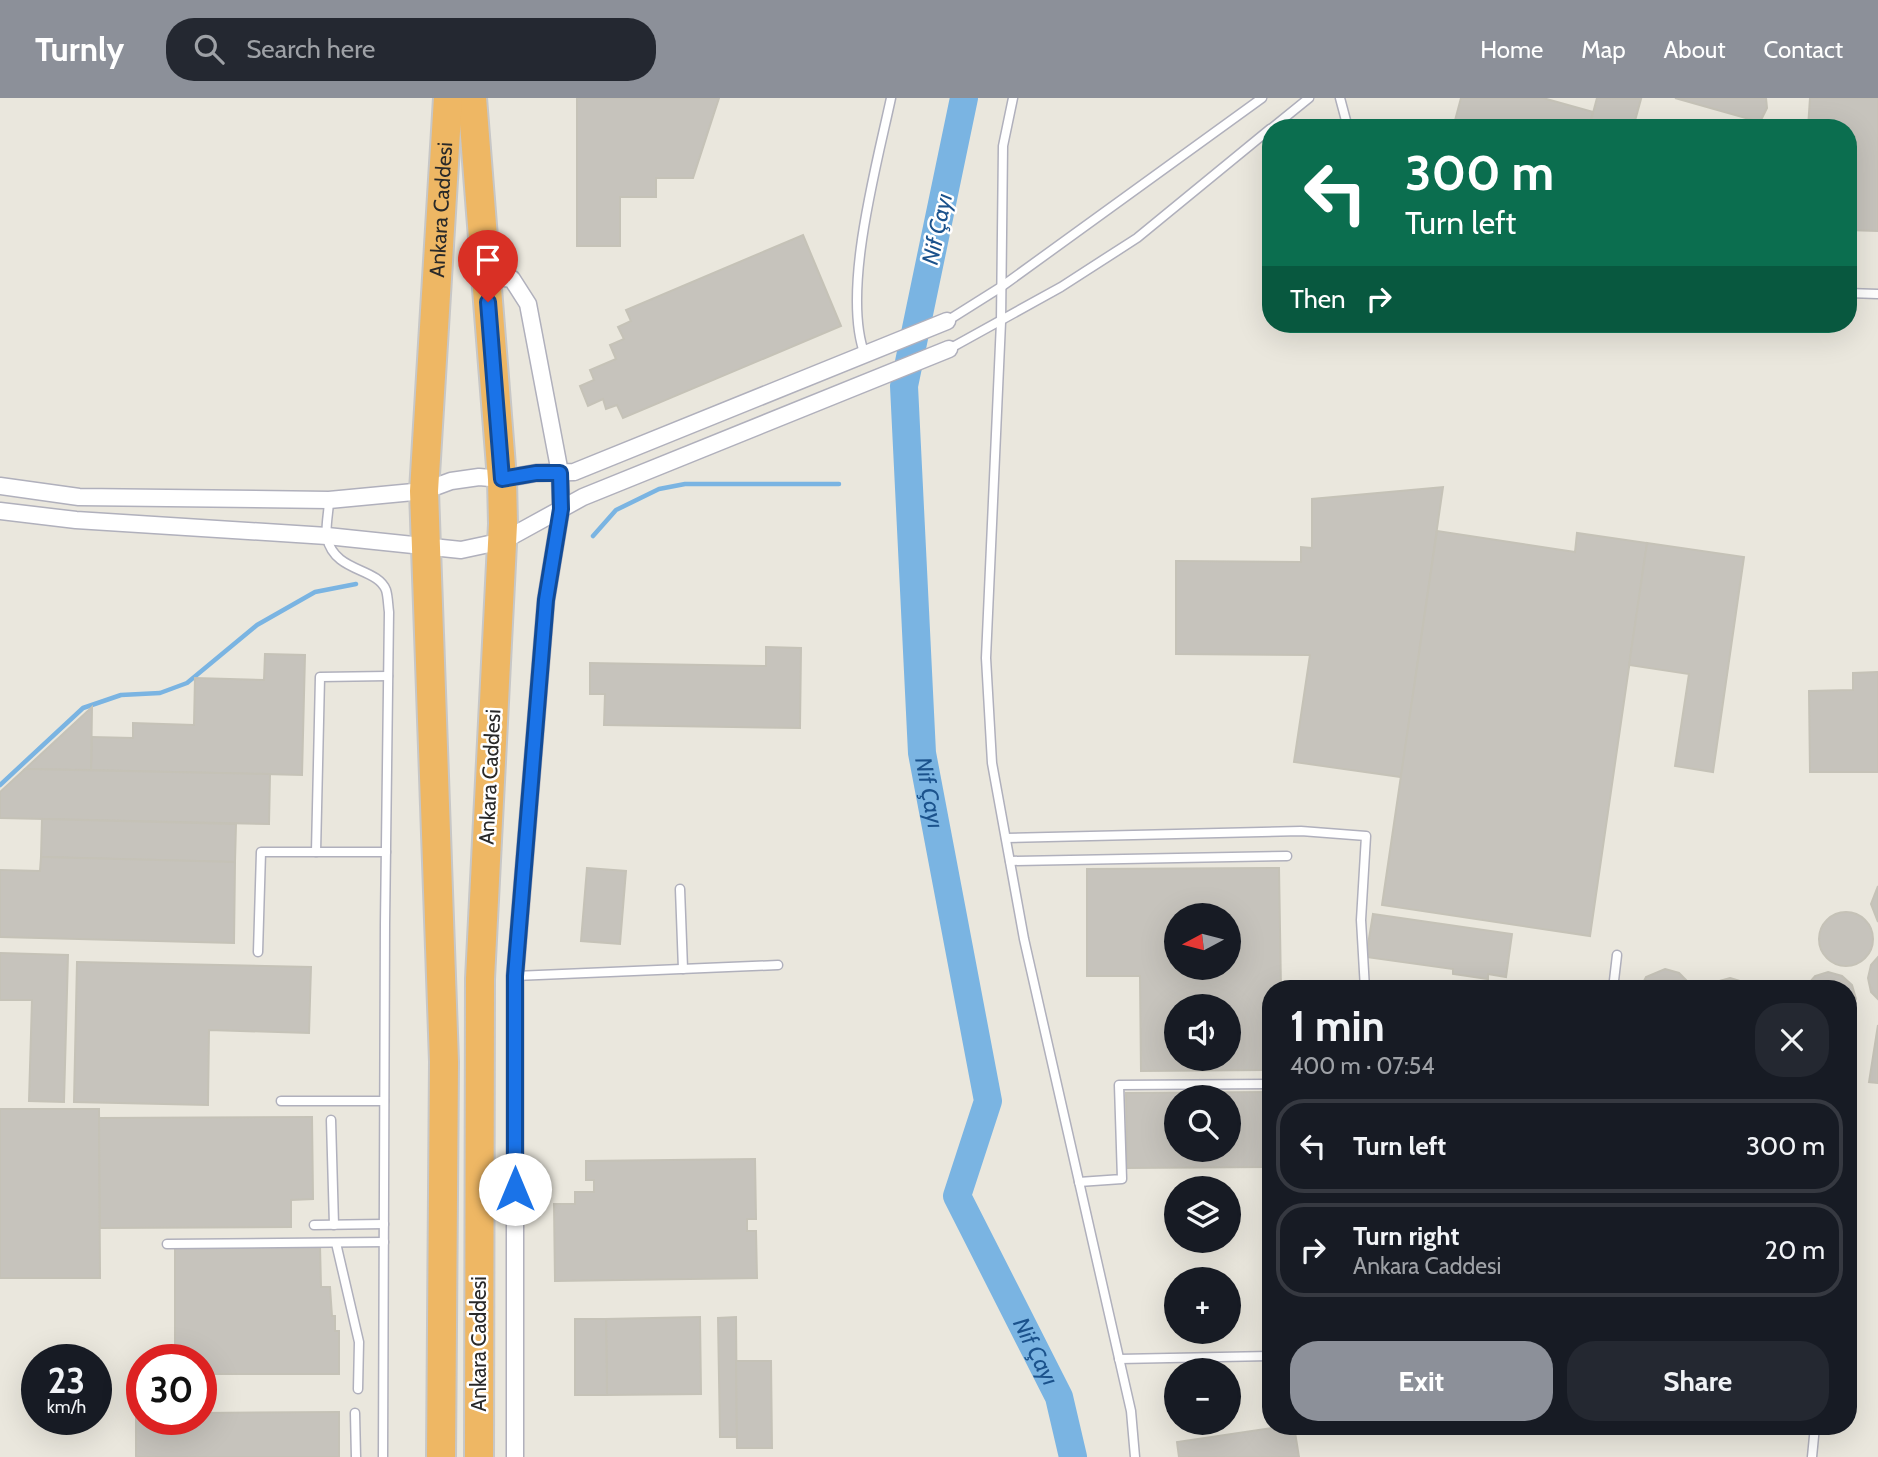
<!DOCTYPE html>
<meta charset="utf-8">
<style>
body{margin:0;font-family:Cabin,sans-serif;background:#242831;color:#f1f3f6;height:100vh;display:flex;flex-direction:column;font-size:26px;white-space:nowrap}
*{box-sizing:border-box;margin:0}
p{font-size:23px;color:#9ea1a6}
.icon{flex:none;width:38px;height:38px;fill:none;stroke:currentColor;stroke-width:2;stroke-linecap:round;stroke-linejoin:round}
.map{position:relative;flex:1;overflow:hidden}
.details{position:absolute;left:1262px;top:882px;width:595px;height:455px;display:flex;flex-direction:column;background:#171b24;border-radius:28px;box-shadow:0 7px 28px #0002}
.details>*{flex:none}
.top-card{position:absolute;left:1262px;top:21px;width:595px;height:214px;border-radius:28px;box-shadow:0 7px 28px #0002;background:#0b6e4f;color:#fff;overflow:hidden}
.needle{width:46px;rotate:263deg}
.fabs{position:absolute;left:1164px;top:805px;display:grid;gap:14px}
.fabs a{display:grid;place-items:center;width:77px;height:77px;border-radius:50%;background:#171b24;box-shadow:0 7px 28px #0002;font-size:35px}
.speed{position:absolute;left:21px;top:1246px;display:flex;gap:14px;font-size:35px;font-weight:700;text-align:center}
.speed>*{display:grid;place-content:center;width:91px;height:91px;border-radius:50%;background:#171b24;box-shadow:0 7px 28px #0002;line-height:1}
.speed small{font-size:18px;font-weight:400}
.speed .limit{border:10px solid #d22;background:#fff;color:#111}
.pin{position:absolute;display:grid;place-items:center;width:60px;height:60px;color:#fff;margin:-72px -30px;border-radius:50% 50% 50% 0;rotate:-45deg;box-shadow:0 0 7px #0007}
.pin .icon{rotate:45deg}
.me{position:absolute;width:77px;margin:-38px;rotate:0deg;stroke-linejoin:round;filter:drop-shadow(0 0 5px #0008)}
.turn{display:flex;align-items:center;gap:24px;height:147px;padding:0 28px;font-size:32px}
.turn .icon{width:91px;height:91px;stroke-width:2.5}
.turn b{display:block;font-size:49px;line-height:60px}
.then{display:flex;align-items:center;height:66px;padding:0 28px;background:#0003;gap:14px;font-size:26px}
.round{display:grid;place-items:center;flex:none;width:74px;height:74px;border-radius:28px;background:#242831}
.head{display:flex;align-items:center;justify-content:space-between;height:119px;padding:0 28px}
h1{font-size:42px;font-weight:800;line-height:52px}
.primary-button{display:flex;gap:14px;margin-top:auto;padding:14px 28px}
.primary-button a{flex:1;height:80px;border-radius:28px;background:#8c9099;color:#fff;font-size:28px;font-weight:800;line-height:80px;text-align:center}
.primary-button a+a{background:#242831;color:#f1f3f6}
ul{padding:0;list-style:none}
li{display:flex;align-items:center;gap:21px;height:94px;margin:0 14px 10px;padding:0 14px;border:4px solid #363941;border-radius:28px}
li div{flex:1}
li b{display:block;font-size:26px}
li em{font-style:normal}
header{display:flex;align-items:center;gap:42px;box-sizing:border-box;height:98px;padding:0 35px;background:#8c9099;color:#fff}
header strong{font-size:33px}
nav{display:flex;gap:38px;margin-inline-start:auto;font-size:24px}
.search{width:490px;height:63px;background:#242831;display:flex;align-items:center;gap:18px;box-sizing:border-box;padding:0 24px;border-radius:28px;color:#9ea1a6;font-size:26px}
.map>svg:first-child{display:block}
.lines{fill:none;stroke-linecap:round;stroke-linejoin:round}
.stream{stroke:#7ab4e2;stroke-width:4.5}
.river{stroke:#7ab4e2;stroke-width:28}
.building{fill:#c6c3bc;stroke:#c5c2b7;stroke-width:2;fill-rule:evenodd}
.lane-casing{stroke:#b0b0bc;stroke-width:11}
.street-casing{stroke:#b0b0bc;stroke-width:19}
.highway-casing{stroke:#c7c7c7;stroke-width:32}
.lane{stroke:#fff;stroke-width:8}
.street{stroke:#fff;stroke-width:16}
.highway{stroke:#eeb764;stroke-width:28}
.route-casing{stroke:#114b97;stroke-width:18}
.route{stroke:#1a73e8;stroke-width:12}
.labels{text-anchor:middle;stroke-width:5;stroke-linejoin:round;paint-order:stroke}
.street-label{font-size:21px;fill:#292929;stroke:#fff}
.water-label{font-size:23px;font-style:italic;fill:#1b528c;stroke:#fff}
</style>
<header>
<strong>Turnly</strong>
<div class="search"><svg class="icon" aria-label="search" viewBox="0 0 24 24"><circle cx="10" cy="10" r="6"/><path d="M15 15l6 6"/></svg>Search here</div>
<nav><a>Home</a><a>Map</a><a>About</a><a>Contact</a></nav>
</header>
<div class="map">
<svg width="1878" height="1359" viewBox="0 0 1878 1359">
<rect width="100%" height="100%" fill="#eae7dd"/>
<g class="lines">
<g class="stream">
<path d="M 593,438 L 616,412 L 659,391 L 685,386 L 839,386"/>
<path d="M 0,687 L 83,610 L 121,597 L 160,595 L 187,585 L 257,527 L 315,494 L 356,486"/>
</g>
<path class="river" id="s1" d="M 964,0 L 904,288 L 922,655 L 988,1003 L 957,1098 L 1059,1299 L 1073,1359"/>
</g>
<g class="building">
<path d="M 577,0 L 719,0 L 693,80 L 656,80 L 656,99 L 620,99 L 620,148 L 577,148 Z"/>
<path d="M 1461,0 L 1543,0 L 1593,14 L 1589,30 L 1453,30 Z"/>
<path d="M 1597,0 L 1641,1 L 1633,30 L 1589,30 Z"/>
<path d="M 1675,0 L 1766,0 L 1767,10 L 1760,24 Z"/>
<path d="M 1810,0 L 1878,0 L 1878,133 L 1848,132 L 1848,30 L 1808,30 Z"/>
<path d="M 803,137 L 841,228 L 623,320 L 617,307 L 606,311 L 603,301 L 588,308 L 580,288 L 594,282 L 590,272 L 616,261 L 610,247 L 624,241 L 618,229 L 631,223 L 626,212 Z"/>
<path d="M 1443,389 L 1401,679 L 1294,664 L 1310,557 L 1176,556 L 1176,463 L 1301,464 L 1301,449 L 1312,450 L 1312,401 Z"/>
<path d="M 1437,433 L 1575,454 L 1577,435 L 1647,445 L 1590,838 L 1382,807 Z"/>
<path d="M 1647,445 L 1744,459 L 1713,674 L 1675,668 L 1689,576 L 1629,567 Z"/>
<path d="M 766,549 L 801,550 L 800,630 L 604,627 L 605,596 L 590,596 L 590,565 L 766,568 Z"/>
<path d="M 265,556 L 305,557 L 302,677 L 91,672 L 92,639 L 133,640 L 133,625 L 194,627 L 195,580 L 264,582 Z"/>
<path d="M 1878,574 L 1878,674 L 1810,674 L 1809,593 L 1853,592 L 1853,575 Z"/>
<path d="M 92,609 L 91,672 L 25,671 Z"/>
<path d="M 25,671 L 270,676 L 269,726 L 0,720 L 0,694 Z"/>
<path d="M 42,721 L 236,726 L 235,764 L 41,759 Z"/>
<path d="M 41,759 L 235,764 L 234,845 L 0,839 L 0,772 L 40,773 Z"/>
<path d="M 587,770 L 626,773 L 620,846 L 581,843 Z"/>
<path d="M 1279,770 L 1281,891 L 1270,891 L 1270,924 L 1267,924 L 1267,972 L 1141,973 L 1140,878 L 1087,878 L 1087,771 ZM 1176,817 L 1228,817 L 1228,870 L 1176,870 ZM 1176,908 L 1228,908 L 1228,961 L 1176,961 Z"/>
<path d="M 1878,788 L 1878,824 L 1871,806 Z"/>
<circle cx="1846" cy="841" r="27"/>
<path d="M 1373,816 L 1512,836 L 1506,879 L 1488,876 L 1488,881 L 1453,876 L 1453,871 L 1366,859 Z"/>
<path d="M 0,855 L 68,857 L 64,1004 L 29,1003 L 32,902 L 0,902 Z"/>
<path d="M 1878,859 L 1878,901 L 1871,894 L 1868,880 L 1871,867 Z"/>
<path d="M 77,864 L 311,869 L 309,935 L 209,932 L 208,1007 L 74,1004 Z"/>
<path d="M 1665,871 L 1679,875 L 1689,885 L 1691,891 L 1640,891 L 1646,879 Z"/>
<path d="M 1828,874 L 1842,878 L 1852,887 L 1856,901 L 1848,920 L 1848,891 L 1804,891 L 1815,878 Z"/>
<path d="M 1730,880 L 1743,884 L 1751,891 L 1708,891 L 1716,884 Z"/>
<path d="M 1878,927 L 1878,985 L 1869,984 Z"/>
<path d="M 1268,994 L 1269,1069 L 1127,1070 L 1126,995 ZM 1176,999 L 1228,999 L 1228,1052 L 1176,1052 Z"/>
<path d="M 0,1011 L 99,1011 L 100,1180 L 0,1180 Z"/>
<path d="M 312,1019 L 313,1101 L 291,1102 L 291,1129 L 100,1130 L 99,1020 Z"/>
<path d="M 755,1061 L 756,1121 L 747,1121 L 747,1133 L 756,1133 L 757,1180 L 555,1183 L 554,1106 L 575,1106 L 575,1094 L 594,1094 L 594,1082 L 586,1082 L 586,1063 Z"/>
<path d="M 175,1148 L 320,1148 L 321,1189 L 330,1189 L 332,1218 L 335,1218 L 335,1233 L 339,1233 L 339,1276 L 201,1276 L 201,1262 L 175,1262 Z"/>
<path d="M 700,1219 L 701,1296 L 607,1297 L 606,1221 Z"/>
<path d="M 736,1219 L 737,1339 L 720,1339 L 718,1220 Z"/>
<path d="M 575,1221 L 606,1221 L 607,1297 L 575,1297 Z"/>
<path d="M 736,1263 L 771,1263 L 772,1350 L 737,1350 Z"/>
<path d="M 339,1314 L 339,1359 L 136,1359 L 136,1315 L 142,1315 L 142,1321 L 201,1321 L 201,1315 Z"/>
<path d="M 1285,1328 L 1294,1328 L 1299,1359 L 1179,1359 L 1177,1344 Z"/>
</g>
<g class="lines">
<g class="lane-casing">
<g id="lane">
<path d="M 1013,0 L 1003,48 L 1001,224 L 986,560 L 992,665 L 1024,841 L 1131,1313 L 1135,1359"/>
<path d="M 1340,0 L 1348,30"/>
<path d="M 1272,30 L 1309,0"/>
<path d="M 1848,195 L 1878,196"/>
<path d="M 947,223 L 1001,189 L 1262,0"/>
<path d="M 949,251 L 1061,189 L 1137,140 L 1270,31"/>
<path d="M 865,257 C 841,195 877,66 891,0"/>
<path d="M 329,402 C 329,413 325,429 327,440 C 335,475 377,469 386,492 C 388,498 388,507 389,514 L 385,826 L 383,1359"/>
<path d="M 1006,740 L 1301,733 L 1366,738 L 1361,822 L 1365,891"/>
<path d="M 316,754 L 320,579 L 388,578"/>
<path d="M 1010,763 L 1287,758"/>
<path d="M 680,791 L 683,871"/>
<path d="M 258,854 L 261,754 L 386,754"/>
<path d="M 515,878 L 778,867"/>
<path d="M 1613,891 L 1617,857"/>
<path d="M 281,1003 L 384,1003"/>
<path d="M 331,1022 L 334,1127"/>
<path d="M 1079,1084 L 1122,1081 L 1119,987 L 1270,986"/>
<path d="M 314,1127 L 384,1126"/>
<path d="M 336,1145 L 359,1244 L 358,1291"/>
<path d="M 167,1146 L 384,1144"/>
<path d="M 1119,1261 L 1270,1258"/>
<path d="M 355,1315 L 356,1359"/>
<path d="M 1812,1359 L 1815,1328"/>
</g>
</g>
<g class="street-casing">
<g id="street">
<path d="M 486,178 L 512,181 L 528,206 L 560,375 L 561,411 L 546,502 L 515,878 L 515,1359"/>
<path d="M 0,388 L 79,399 L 329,402 L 424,393 L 451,383 L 479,379 L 502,381 L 536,375 L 574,374 L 947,223"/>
<path d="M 0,413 L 76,422 L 327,438 L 461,452 L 503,443 L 583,399 L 949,251"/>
</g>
</g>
<g class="highway-casing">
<g id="highway">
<path d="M 472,0 L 502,381 L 503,426 L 480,881 L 479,1359"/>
<path id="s2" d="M 441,1359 L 444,964 L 424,393 L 448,0"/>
</g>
</g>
<use href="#lane" class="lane"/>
<use href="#street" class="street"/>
<use href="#highway" class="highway"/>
</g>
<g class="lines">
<g class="route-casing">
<path id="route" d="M 488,204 L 502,381 L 536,375 L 560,375 L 561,411 L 546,502 L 515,878 L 515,1091"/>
</g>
<use href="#route" class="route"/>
</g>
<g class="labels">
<g class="street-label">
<text dy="7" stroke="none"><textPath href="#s2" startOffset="1248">Ankara Caddesi</textPath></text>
<text transform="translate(490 679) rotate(-87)" y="7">Ankara Caddesi</text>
<text transform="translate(479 1246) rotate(-90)" y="7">Ankara Caddesi</text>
</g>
<g class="water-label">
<text transform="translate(937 131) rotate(-78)" y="8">Nif Çayı</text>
<text dy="8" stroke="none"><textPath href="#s1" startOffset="702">Nif Çayı</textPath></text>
<text dy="8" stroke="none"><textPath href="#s1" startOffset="1290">Nif Çayı</textPath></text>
</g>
</g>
</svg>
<div class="fabs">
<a><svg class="needle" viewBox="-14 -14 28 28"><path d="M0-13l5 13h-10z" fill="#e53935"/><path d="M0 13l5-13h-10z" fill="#9ea1a6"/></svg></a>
<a><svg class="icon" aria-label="sound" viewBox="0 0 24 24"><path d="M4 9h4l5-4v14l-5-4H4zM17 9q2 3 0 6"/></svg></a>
<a><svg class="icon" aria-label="search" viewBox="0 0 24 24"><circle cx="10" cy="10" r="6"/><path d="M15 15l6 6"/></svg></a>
<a><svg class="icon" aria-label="layers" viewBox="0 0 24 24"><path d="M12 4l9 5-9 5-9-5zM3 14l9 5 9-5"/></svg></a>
<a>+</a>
<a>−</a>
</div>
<div class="speed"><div>23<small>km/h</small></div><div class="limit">30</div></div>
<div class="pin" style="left:488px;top:204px;background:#d93025"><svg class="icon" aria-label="arrive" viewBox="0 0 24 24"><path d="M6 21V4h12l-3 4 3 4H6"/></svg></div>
<svg class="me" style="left:515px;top:1091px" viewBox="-20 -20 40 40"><circle r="19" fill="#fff"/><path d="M0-13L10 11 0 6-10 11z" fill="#1a73e8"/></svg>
<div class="top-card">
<div class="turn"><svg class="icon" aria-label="left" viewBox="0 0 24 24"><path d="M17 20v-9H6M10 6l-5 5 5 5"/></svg><div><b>300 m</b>Turn left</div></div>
<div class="then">Then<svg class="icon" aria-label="right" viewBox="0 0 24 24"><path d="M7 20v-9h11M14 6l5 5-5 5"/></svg></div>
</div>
<section class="details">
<div class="head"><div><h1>1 min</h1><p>400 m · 07:54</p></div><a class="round"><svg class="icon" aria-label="close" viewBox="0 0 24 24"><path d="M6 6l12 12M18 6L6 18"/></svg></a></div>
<ul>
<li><svg class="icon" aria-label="left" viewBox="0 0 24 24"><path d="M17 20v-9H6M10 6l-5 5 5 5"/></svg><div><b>Turn left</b></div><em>300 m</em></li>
<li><svg class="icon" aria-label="right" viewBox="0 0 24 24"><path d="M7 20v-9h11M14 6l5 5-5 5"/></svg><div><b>Turn right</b><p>Ankara Caddesi</p></div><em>20 m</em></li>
</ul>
<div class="primary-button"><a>Exit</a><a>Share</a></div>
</section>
</div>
